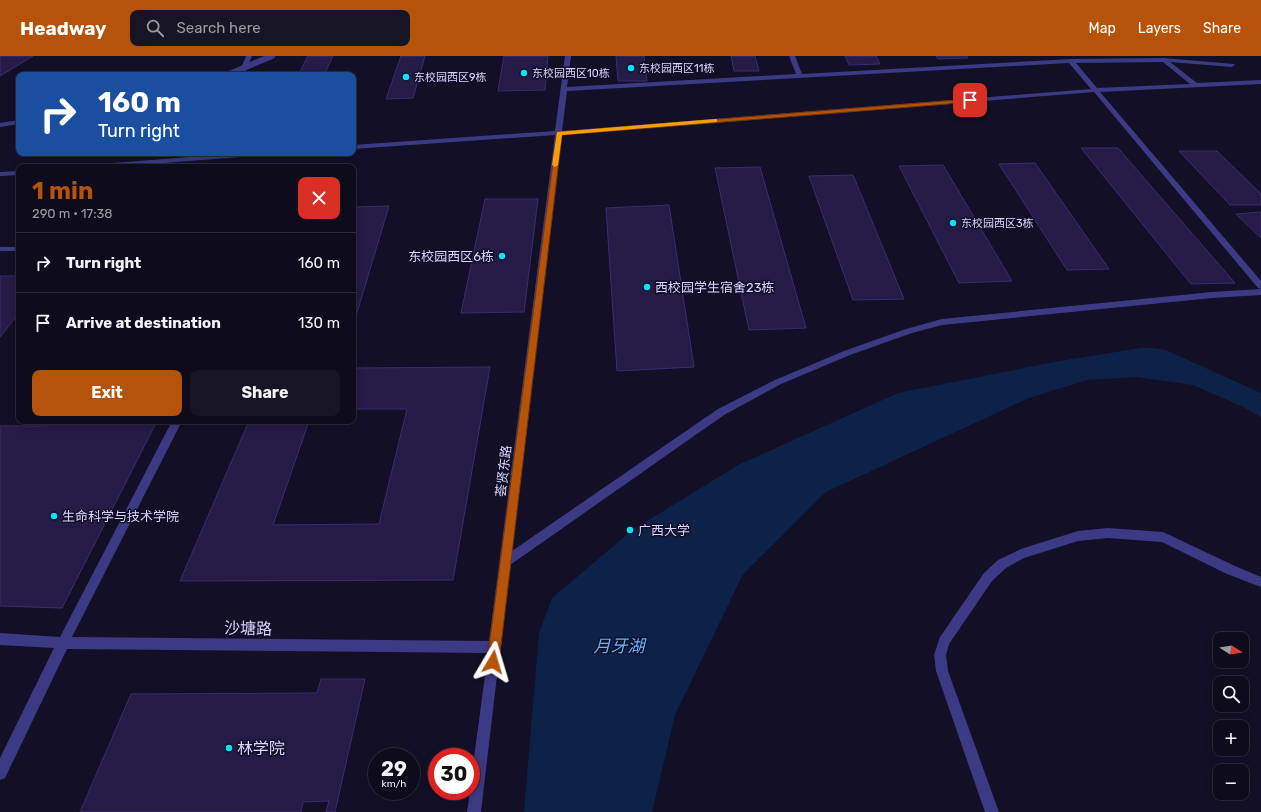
<!DOCTYPE html>
<meta charset="utf-8">
<style>
body{margin:0;font-family:Rubik,"Noto Sans SC",sans-serif;background:#171425;color:#f1f3f6;height:100vh;display:flex;flex-direction:column;font-size:15px;white-space:nowrap}
*{box-sizing:border-box;margin:0}
p{font-size:13px;color:#9b9ba3}
.icon{flex:none;width:22px;height:22px;fill:none;stroke:currentColor;stroke-width:2;stroke-linecap:round;stroke-linejoin:round}
.map{position:relative;flex:1;overflow:hidden}
.panel{position:absolute;left:16px;top:108px;width:340px;height:260px;display:flex;flex-direction:column;background:#0e0b1c;border-radius:8px;box-shadow:0 2px 10px #0003,0 0 0 1px #2e2b3b}
.panel>*{flex:none}
.banner{position:absolute;left:16px;top:16px;width:340px;height:84px;border-radius:8px;box-shadow:0 2px 10px #0003,0 0 0 1px #2e2b3b;background:#1a4fa0;color:#fff;overflow:hidden}
.needle{width:26px;rotate:102deg}
.buttons{position:absolute;left:1213px;top:576px;display:grid;gap:8px}
.buttons a{display:grid;place-items:center;width:36px;height:36px;border-radius:8px;background:#0e0b1c;box-shadow:0 2px 10px #0003,0 0 0 1px #2e2b3b;font-size:20px}
.speed{position:absolute;left:368px;top:692px;display:flex;gap:8px;font-size:20px;font-weight:700;text-align:center}
.speed>*{display:grid;place-content:center;width:52px;height:52px;border-radius:50%;background:#0e0b1c;box-shadow:0 2px 10px #0003,0 0 0 1px #2e2b3b;line-height:1}
.speed small{font-size:10px;font-weight:400}
.speed .limit{border:6px solid #d22;background:#fff;color:#111}
.pin{position:absolute;display:grid;place-items:center;width:34px;height:34px;color:#fff;margin:-17px;border-radius:8px;box-shadow:0 2px 6px #0006}
.me{position:absolute;width:44px;margin:-22px;rotate:7deg;stroke-linejoin:round;filter:drop-shadow(0 0 3px #0008)}
.turn{display:flex;align-items:center;gap:14px;height:84px;padding:0 16px;font-size:18px}
.turn .icon{width:52px;height:52px;stroke-width:2.5}
.turn b{display:block;font-size:28px;line-height:34px}
.round{display:grid;place-items:center;flex:none;width:42px;height:42px;border-radius:8px;background:#171425}
.summary{display:flex;align-items:center;justify-content:space-between;height:68px;padding:0 16px}
h1{font-size:24px;font-weight:700;line-height:30px;color:#b45309}
.button{display:flex;gap:8px;margin-top:auto;padding:8px 16px}
.button a{flex:1;height:46px;border-radius:8px;background:#b45309;color:#fff;font-size:16px;font-weight:700;line-height:46px;text-align:center}
.button a+a{background:#171425;color:#f1f3f6}
ul{padding:0;list-style:none}
li{display:flex;align-items:center;gap:12px;height:60px;padding:0 16px;border-top:1px solid #2e2b3b}
li div{flex:1}
li b{display:block;font-size:15px}
li em{font-style:normal}
header{display:flex;align-items:center;gap:24px;box-sizing:border-box;height:56px;padding:0 20px;background:#b45309;color:#fff}
header strong{font-size:19px}
nav{display:flex;gap:22px;margin-inline-start:auto;font-size:14px}
.search{width:280px;height:36px;background:#171425;display:flex;align-items:center;gap:10px;box-sizing:border-box;padding:0 14px;border-radius:8px;color:#9b9ba3;font-size:15px}
.map>svg:first-child{display:block}
.water{fill:#0c2248}
.building{fill:#241b47;stroke:#3b2d73}
.lines{fill:none;stroke-linecap:round;stroke-linejoin:round}
.minor{fill:#3d3a85;fill-rule:evenodd}
.minor-bridge{stroke:#3d3a85;stroke-width:6}
.route{fill:#b45309;stroke:#753606}
.slow{fill:#f59e0b}
.poi-dot{fill:#00e5ff;stroke:#130f26;stroke-width:1.5}
.labels{text-anchor:middle;stroke-width:3;stroke-linejoin:round;paint-order:stroke}
.far-poi-label{font-size:11px;fill:#d9d4ff;stroke:#130f26;text-anchor:start}
.poi-label{font-size:13px;fill:#d9d4ff;stroke:#130f26;text-anchor:start}
.street-label{font-size:13px;fill:#d9d4ff;stroke:#130f26}
.near-street-label{font-size:16px;fill:#d9d4ff;stroke:#130f26}
.near-poi-label{font-size:16px;fill:#d9d4ff;stroke:#130f26;text-anchor:start}
.near-water-label{font-size:17px;font-style:italic;fill:#62b6ff;stroke:#130f26}
</style>
<header>
<strong>Headway</strong>
<div class="search"><svg class="icon" aria-label="search" viewBox="0 0 24 24"><circle cx="10" cy="10" r="6"/><path d="M15 15l6 6"/></svg>Search here</div>
<nav><a>Map</a><a>Layers</a><a>Share</a></nav>
</header>
<div class="map">
<svg width="1261" height="756" viewBox="0 0 1261 756">
<rect width="100%" height="100%" fill="#130f26"/>
<path class="water" d="M 1141,292 L 1154,292 L 1166,294 L 1261,337 L 1261,361 L 1241,350 L 1193,329 L 1137,321 L 1087,324 L 1029,342 L 826,436 L 743,518 L 675,659 L 652,756 L 524,756 L 539,577 L 552,542 L 631,475 L 738,409 L 898,337 L 1059,305 Z"/>
<g class="building">
<path d="M 0,0 L 33,0 L 0,20 Z"/>
<path d="M 308,0 L 333,0 L 324,19 L 298,19 Z"/>
<path d="M 401,0 L 425,0 L 413,42 L 386,43 Z"/>
<path d="M 504,0 L 548,0 L 545,34 L 498,35 Z"/>
<path d="M 616,0 L 644,0 L 647,25 L 618,25 Z"/>
<path d="M 731,0 L 755,0 L 759,15 L 734,15 Z"/>
<path d="M 845,0 L 876,0 L 880,8 L 849,9 Z"/>
<path d="M 936,0 L 967,0 L 968,2 L 938,3 Z"/>
<path d="M 1081,92 L 1118,92 L 1235,227 L 1191,228 Z"/>
<path d="M 1179,95 L 1217,95 L 1261,138 L 1261,149 L 1230,149 Z"/>
<path d="M 1035,107 L 1109,213 L 1067,214 L 999,108 Z"/>
<path d="M 943,109 L 1012,225 L 959,227 L 899,110 Z"/>
<path d="M 760,111 L 806,272 L 749,274 L 715,112 Z"/>
<path d="M 853,119 L 904,243 L 853,244 L 809,120 Z"/>
<path d="M 485,143 L 538,143 L 524,256 L 461,257 Z"/>
<path d="M 669,149 L 694,311 L 617,315 L 606,152 Z"/>
<path d="M 389,150 L 356,260 L 353,260 L 353,151 Z"/>
<path d="M 1261,156 L 1261,182 L 1236,158 Z"/>
<path d="M 0,220 L 19,220 L 19,262 L 15,262 L 0,281 Z"/>
<path d="M 490,311 L 453,524 L 180,525 L 249,365 L 309,365 L 273,469 L 379,468 L 407,353 L 353,353 L 353,312 Z"/>
<path d="M 50,365 L 157,365 L 62,552 L 0,550 L 0,370 L 47,370 Z"/>
<path d="M 321,623 L 365,623 L 335,756 L 326,756 L 329,745 L 303,746 L 301,756 L 80,756 L 131,638 L 317,637 Z"/>
</g>
<g class="lines">
<g class="minor">
<path d="M 246,0 L 252,0 L 244,19 L 238,19 Z"/>
<path d="M 565,0 L 571,0 L 567,31 L 796,18 L 789,0 L 795,0 L 802,18 L 1071,3 L 1164,2 L 1234,8 L 1235,9 L 1232,11 L 1170,6 L 1197,27 L 1261,24 L 1261,28 L 1100,36 L 1261,225 L 1261,233 L 1258,232 L 1094,36 L 562,79 L 512,495 L 718,353 L 775,324 L 844,295 L 906,273 L 942,263 L 1212,236 L 1261,233 L 1261,239 L 1212,242 L 942,269 L 912,277 L 850,299 L 781,328 L 724,359 L 510,509 L 481,756 L 467,756 L 470,735 L 471,735 L 471,724 L 488,597 L 67,593 L 5,722 L 0,724 L 0,702 L 54,592 L 0,589 L 0,577 L 60,581 L 172,365 L 182,365 L 72,581 L 489,585 L 555,79 L 353,93 L 353,89 L 555,75 ZM 1163,6 L 1190,28 L 1097,32 L 1076,7 ZM 1069,7 L 1091,33 L 562,75 L 567,35 Z"/>
<path d="M 19,64 L 19,68 L 0,71 L 0,67 Z"/>
<path d="M 240,97 L 270,97 L 267,99 L 114,111 L 83,111 L 87,109 Z"/>
<path d="M 19,115 L 19,119 L 0,120 L 0,116 Z"/>
<rect x="0" y="191" width="19" height="4"/>
<path d="M 1108,472 L 1163,476 L 1235,510 L 1261,521 L 1261,531 L 1227,518 L 1162,486 L 1108,482 L 1078,485 L 1024,502 L 1006,512 L 992,525 L 949,588 L 946,599 L 948,615 L 999,756 L 985,756 L 936,615 L 934,599 L 940,581 L 984,517 L 998,504 L 1021,493 L 1078,475 Z"/>
</g>
<path class="minor-bridge" d="M 227,19 L 272,0"/>
</g>
<path class="route" d="M 970,43 L 972,44 L 972,46 L 562,79 L 499,606 L 497,610 L 493,612 L 489,610 L 487,606 L 557,76 Z"/>
<path class="slow" d="M 715,63 L 717,63 L 717,66 L 562,79 L 558,109 L 555,111 L 552,109 L 557,76 Z"/>
<g class="poi-dot">
<circle cx="631" cy="12" r="4"/>
<circle cx="524" cy="17" r="4"/>
<circle cx="406" cy="21" r="4"/>
<circle cx="953" cy="167" r="4"/>
<circle cx="502" cy="200" r="4"/>
<circle cx="647" cy="231" r="4"/>
<circle cx="54" cy="460" r="4"/>
<circle cx="630" cy="474" r="4"/>
<circle cx="229" cy="692" r="4"/>
</g>
<g class="labels">
<g class="far-poi-label">
<text x="639" y="16">东校园西区11栋</text>
<text x="532" y="21">东校园西区10栋</text>
<text x="414" y="25">东校园西区9栋</text>
<text x="961" y="171">东校园西区3栋</text>
</g>
<g class="poi-label">
<text x="494" y="205" text-anchor="end">东校园西区6栋</text>
<text x="655" y="236">西校园学生宿舍23栋</text>
<text x="62" y="465">生命科学与技术学院</text>
<text x="638" y="479">广西大学</text>
</g>
<g class="street-label">
<text transform="translate(503 415) rotate(-83)" y="5">荟贤东路</text>
</g>
<g class="near-street-label">
<text transform="translate(248 572) rotate(1)" y="6">沙塘路</text>
</g>
<g class="near-poi-label">
<text x="237" y="698">林学院</text>
</g>
<g class="near-water-label">
<text x="619" y="596">月牙湖</text>
</g>
</g>
</svg>
<div class="buttons">
<a><svg class="needle" viewBox="-14 -14 28 28"><path d="M0-13l5 13h-10z" fill="#e53935"/><path d="M0 13l5-13h-10z" fill="#9b9ba3"/></svg></a>
<a><svg class="icon" aria-label="search" viewBox="0 0 24 24"><circle cx="10" cy="10" r="6"/><path d="M15 15l6 6"/></svg></a>
<a>+</a>
<a>−</a>
</div>
<div class="speed"><div>29<small>km/h</small></div><div class="limit">30</div></div>
<div class="pin" style="left:970px;top:44px;background:#d93025"><svg class="icon" aria-label="arrive" viewBox="0 0 24 24"><path d="M6 21V4h12l-3 4 3 4H6"/></svg></div>
<svg class="me" style="left:493px;top:606px" viewBox="-20 -20 40 40"><path d="M0-17L14 15 0 8-14 15z" fill="#b45309" stroke="#fff" stroke-width="4"/></svg>
<div class="banner">
<div class="turn"><svg class="icon" aria-label="right" viewBox="0 0 24 24"><path d="M7 20v-9h11M14 6l5 5-5 5"/></svg><div><b>160 m</b>Turn right</div></div>
</div>
<section class="panel">
<div class="summary"><div><h1>1 min</h1><p>290 m · 17:38</p></div><a class="round" style="background:#d93025;color:#fff"><svg class="icon" aria-label="close" viewBox="0 0 24 24"><path d="M6 6l12 12M18 6L6 18"/></svg></a></div>
<ul>
<li><svg class="icon" aria-label="right" viewBox="0 0 24 24"><path d="M7 20v-9h11M14 6l5 5-5 5"/></svg><div><b>Turn right</b></div><em>160 m</em></li>
<li><svg class="icon" aria-label="arrive" viewBox="0 0 24 24"><path d="M6 21V4h12l-3 4 3 4H6"/></svg><div><b>Arrive at destination</b></div><em>130 m</em></li>
</ul>
<div class="button"><a>Exit</a><a>Share</a></div>
</section>
</div>
